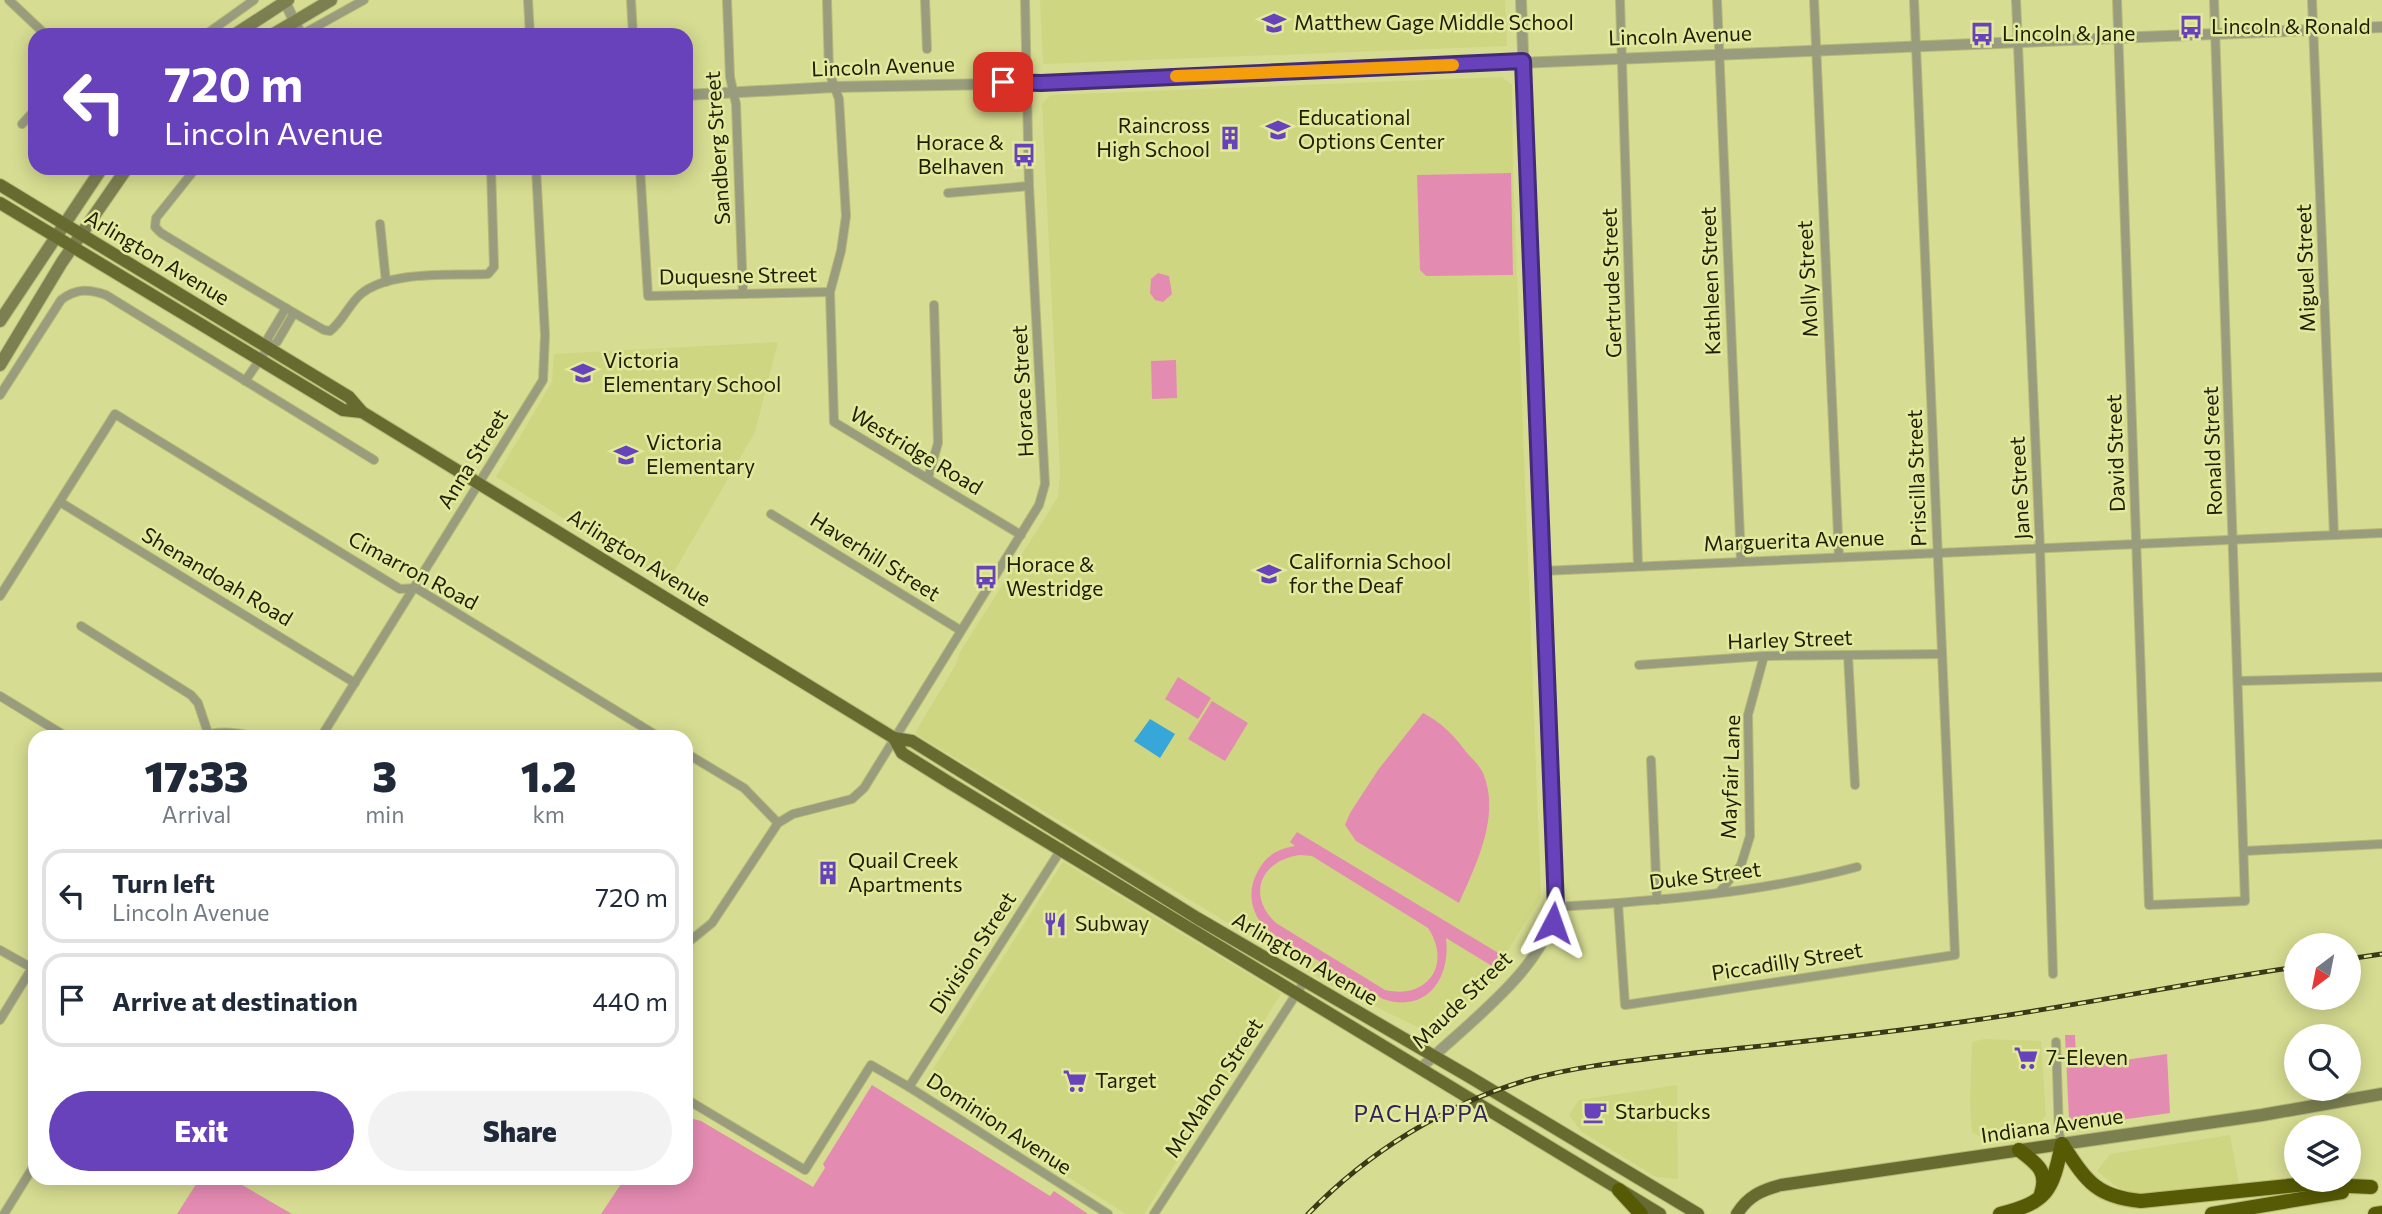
<!DOCTYPE html>
<style>
body{margin:0;font-family:Commissioner,sans-serif;background:#f2f2f3;color:#1f2937;height:100vh;display:flex;flex-direction:column;font-size:26px;white-space:nowrap}
*{box-sizing:border-box;margin:0}
p{font-size:23px;color:#747a83}
.icon{flex:none;width:38px;height:38px;fill:none;stroke:currentColor;stroke-width:2;stroke-linecap:round;stroke-linejoin:round}
.map{position:relative;flex:1;overflow:hidden}
.drawer{position:absolute;left:28px;top:730px;width:665px;height:455px;display:flex;flex-direction:column;background:#fff;border-radius:21px;box-shadow:0 4px 18px #0003}
.drawer>*{flex:none}
.banner{position:absolute;left:28px;top:28px;width:665px;height:147px;border-radius:21px;box-shadow:0 4px 18px #0003;background:#6742ba;color:#fff;overflow:hidden}
.needle{width:46px;rotate:212deg}
.fabs{position:absolute;left:2284px;top:933px;display:grid;gap:14px}
.fabs a{display:grid;place-items:center;width:77px;height:77px;border-radius:50%;background:#fff;box-shadow:0 4px 18px #0003;font-size:35px}
.pin{position:absolute;display:grid;place-items:center;width:60px;height:60px;color:#fff;margin:-30px;border-radius:14px;box-shadow:0 4px 10px #0006}
.me{position:absolute;width:77px;margin:-38px;rotate:4deg;stroke-linejoin:round;filter:drop-shadow(0 0 5px #0008)}
.turn{display:flex;align-items:center;gap:24px;height:147px;padding:0 21px;font-size:32px}
.turn .icon{width:91px;height:91px;stroke-width:2.5}
.turn b{display:block;font-size:49px;line-height:60px}
.eta{display:flex;justify-content:space-evenly;align-items:center;height:119px;text-align:center}
.eta b{font-size:42px;font-weight:800;line-height:49px}
.primary-button{display:flex;gap:14px;margin-top:auto;padding:14px 21px}
.primary-button a{flex:1;height:80px;border-radius:42px;background:#6742ba;color:#fff;font-size:28px;font-weight:800;line-height:80px;text-align:center}
.primary-button a+a{background:#f2f2f3;color:#1f2937}
ul{padding:0;list-style:none}
li{display:flex;align-items:center;gap:21px;height:94px;margin:0 14px 10px;padding:0 7px;border:4px solid #e0e1e3;border-radius:21px}
li div{flex:1}
li b{display:block;font-size:26px}
li em{font-style:normal}
.map>svg:first-child{display:block}
.built{fill:#cfd681}
.green{fill:#e48bb2;fill-rule:evenodd}
.water{fill:#37a7da}
.lines{fill:none;stroke-linecap:round;stroke-linejoin:round}
.minor-casing{stroke:#b5ba77;stroke-width:10}
.tertiary-casing{stroke:#b5ba77;stroke-width:12}
.secondary-casing{stroke:#b5ba77;stroke-width:14}
.primary-casing{stroke:#b5ba77;stroke-width:14}
.motorway-casing{stroke:#b5ba77;stroke-width:16}
.minor{stroke:#999c7d;stroke-width:8}
.tertiary{stroke:#999c7d;stroke-width:10}
.secondary{stroke:#7c8051;stroke-width:12}
.primary{stroke:#676b2f;stroke-width:12}
.motorway{stroke:#565a04;stroke-width:14}
.rail-casing{stroke:#393a17;stroke-width:5}
.rail{stroke:#e3ea9d;stroke-width:2.5;stroke-dasharray:8;stroke-linecap:butt}
.route-casing{stroke:#432b79;stroke-width:18}
.route{stroke:#6742ba;stroke-width:12}
.slow{stroke:#f59e0b;stroke-width:12}
.labels{text-anchor:middle;stroke-width:5;stroke-linejoin:round;paint-order:stroke}
.poi-label{font-size:21px;fill:#1e1f02;stroke:#e3ea9d;text-anchor:start}
.street-label{font-size:21px;fill:#1e1f02;stroke:#e3ea9d}
.neighbourhood-label{font-size:23px;letter-spacing:2px;fill:#32215c;stroke:#e3ea9d}
</style>
<div class="map">
<svg width="2382" height="1214" viewBox="0 0 2382 1214">
<rect width="100%" height="100%" fill="#d6dc91"/>
<g class="built">
<path d="M 1040,0 L 1505,0 L 1507,46 L 1043,64 Z"/>
<path d="M 1502,77 L 1512,85 L 1513,171 L 1541,897 L 1505,955 L 1514,961 L 1511,966 L 1434,1035 L 1329,984 L 916,734 L 916,731 L 955,666 L 960,652 L 1058,497 L 1060,471 L 1042,103 L 1051,95 Z"/>
<path d="M 778,342 L 755,432 L 668,582 L 496,477 L 552,382 L 554,354 Z"/>
<path d="M 1063,862 L 1281,994 L 1144,1214 L 1126,1214 L 923,1085 Z"/>
<path d="M 1984,1039 L 2041,1041 L 2046,1116 L 2040,1122 L 2016,1132 L 1981,1137 L 1972,1132 L 1970,1104 L 1972,1042 Z"/>
<path d="M 1677,1085 L 1678,1179 L 1656,1177 L 1582,1132 L 1569,1115 L 1579,1100 Z"/>
<path d="M 2230,1135 L 2239,1184 L 2201,1189 L 2126,1194 L 2097,1171 L 2110,1154 Z"/>
</g>
<g class="green">
<path d="M 1511,173 L 1513,275 L 1426,276 L 1420,270 L 1417,175 Z"/>
<path d="M 1158,273 L 1169,276 L 1172,294 L 1163,302 L 1155,300 L 1150,293 L 1151,279 Z"/>
<path d="M 1176,360 L 1177,398 L 1152,399 L 1151,361 Z"/>
<path d="M 1178,677 L 1211,698 L 1198,719 L 1165,699 Z"/>
<path d="M 1212,701 L 1248,723 L 1225,761 L 1188,739 Z"/>
<path d="M 1423,713 C 1439,721 1452,733 1463,748 C 1469,756 1479,764 1483,773 C 1501,815 1476,865 1459,903 L 1356,841 L 1345,825 L 1350,813 L 1378,770 Z"/>
<path d="M 1297,832 L 1500,954 L 1492,966 L 1446,938 C 1451,978 1427,1014 1383,999 C 1358,984 1333,969 1307,954 C 1292,946 1274,937 1262,924 C 1250,909 1248,889 1257,873 C 1265,856 1277,849 1295,846 L 1290,842 ZM 1300,855 L 1312,856 L 1428,928 C 1452,964 1428,1000 1385,990 L 1276,923 C 1246,895 1261,860 1300,855 Z"/>
<path d="M 2065,1035 L 2075,1035 L 2076,1057 L 2081,1058 L 2082,1066 L 2167,1054 L 2170,1113 L 2077,1126 L 2069,1119 Z"/>
<path d="M 872,1085 L 1050,1196 L 1054,1191 L 1088,1214 L 601,1214 L 625,1178 L 686,1178 L 686,1117 L 701,1121 L 813,1187 L 825,1168 L 823,1164 Z"/>
<path d="M 200,1178 L 230,1178 L 292,1214 L 177,1214 Z"/>
</g>
<path class="water" d="M 1150,719 L 1175,734 L 1160,758 L 1134,741 Z"/>
<g class="lines">
<g class="minor-casing">
<g id="minor">
<path d="M 9,0 L 46,35"/>
<path d="M 528,0 L 530,35"/>
<path d="M 631,0 L 633,35"/>
<path d="M 727,0 L 730,77 L 736,104 L 743,294"/>
<path d="M 827,0 L 829,72 L 839,99 L 846,216 L 841,251 L 830,292 L 834,422 L 1021,535"/>
<path d="M 925,0 L 927,49"/>
<path d="M 1620,0 L 1638,566"/>
<path d="M 1717,0 L 1741,561"/>
<path d="M 1814,0 L 1839,557"/>
<path d="M 2016,0 L 2040,548 L 2053,974"/>
<path d="M 2117,0 L 2149,905 L 2245,901 L 2214,0"/>
<path d="M 2312,0 L 2334,535"/>
<path d="M 205,35 L 254,0"/>
<path d="M 301,35 L 364,0"/>
<path d="M 22,124 L 35,110"/>
<path d="M 196,168 L 156,218 L 155,227 L 161,233 C 215,266 269,299 324,330 L 330,331 C 343,321 349,304 361,294 C 390,270 452,276 488,274 L 494,267 L 491,168"/>
<path d="M 640,168 L 648,296 L 830,292"/>
<path d="M 948,193 L 1029,186"/>
<path d="M 380,224 L 386,282"/>
<path d="M 268,348 L 268,338 L 286,308"/>
<path d="M 245,381 L 268,348 L 277,342 L 294,313"/>
<path d="M 0,395 L 61,300 C 76,288 90,289 106,295 L 374,460"/>
<path d="M 928,478 L 938,443 L 934,305"/>
<path d="M 60,502 L 355,683"/>
<path d="M 771,514 L 960,630"/>
<path d="M 1543,571 L 2382,533"/>
<path d="M 0,596 L 115,414 L 400,589 L 416,588 L 659,737"/>
<path d="M 81,626 L 191,695 L 198,703 L 208,733"/>
<path d="M 1848,655 L 1855,785"/>
<path d="M 1639,665 L 1764,656 L 1942,654"/>
<path d="M 2239,681 L 2382,677"/>
<path d="M 0,696 L 67,737"/>
<path d="M 197,737 C 218,730 236,732 256,737"/>
<path d="M 321,737 L 543,380 L 545,335 L 536,168"/>
<path d="M 457,737 L 458,737"/>
<path d="M 686,753 L 744,788 L 778,823"/>
<path d="M 1651,760 L 1657,900"/>
<path d="M 2245,851 L 2382,844"/>
<path d="M 1719,893 L 1741,865 L 1750,836 L 1748,715 L 1764,656"/>
<path d="M 1618,903 L 1625,1005 L 1955,955 L 1914,0"/>
<path d="M 1556,907 C 1657,901 1759,893 1857,867"/>
<path d="M 686,944 L 712,923 L 778,823 L 793,814 L 852,799 L 864,788 L 1039,505 L 1045,484 L 1029,186 L 1025,0"/>
<path d="M 0,950 L 32,968"/>
<path d="M 0,1020 L 35,963"/>
<path d="M 2056,1042 L 2059,1133 L 2062,1144"/>
<path d="M 909,1087 L 1062,848"/>
<path d="M 686,1099 L 805,1170 L 871,1065 L 909,1087 L 1108,1214"/>
<path d="M 4,1214 L 35,1164"/>
<path d="M 1154,1214 L 1304,982"/>
</g>
</g>
<g class="tertiary-casing">
<g id="tertiary">
<path d="M 285,2 L 301,35"/>
<path d="M 686,95 L 834,87 L 1041,83 L 2382,27"/>
<path d="M 1420,1069 C 1465,1025 1544,970 1556,907 L 1521,0"/>
</g>
</g>
<g class="secondary-casing">
<g id="secondary">
<path d="M 234,35 L 288,0"/>
<path d="M 272,35 L 331,0"/>
<path d="M 0,321 L 102,168"/>
<path d="M 0,365 L 62,262 L 127,168"/>
<path d="M 2062,1144 L 2262,1115 L 2382,1094"/>
</g>
</g>
<g class="primary-casing">
<g id="primary">
<path d="M 0,185 L 349,397 L 362,412 L 894,738 L 912,741 L 1197,918 L 1468,1076 L 1698,1214"/>
<path d="M 0,203 L 343,410 L 362,412"/>
<path d="M 894,738 L 902,753 L 950,783 L 1660,1214"/>
<path d="M 1737,1214 C 1748,1196 1762,1190 1781,1185 L 2062,1144"/>
</g>
</g>
<g class="motorway-casing">
<g id="motorway">
<path d="M 2062,1144 C 2086,1180 2095,1197 2141,1201 L 2307,1184 L 2371,1187"/>
<path d="M 2019,1150 C 2036,1163 2049,1171 2041,1194"/>
<path d="M 1619,1190 L 1641,1214"/>
<path d="M 2000,1214 C 2048,1202 2052,1191 2062,1144"/>
<path d="M 2212,1214 L 2342,1192"/>
<path d="M 2375,1214 L 2382,1213"/>
</g>
</g>
<use href="#minor" class="minor"/>
<use href="#tertiary" class="tertiary"/>
<use href="#secondary" class="secondary"/>
<use href="#primary" class="primary"/>
<use href="#motorway" class="motorway"/>
<g class="rail-casing">
<g id="rail">
<path d="M 2348,959 L 2382,954"/>
<path d="M 1308,1214 C 1368,1152 1444,1105 1527,1080 C 1581,1065 1638,1060 1694,1053 C 1778,1044 1862,1036 1946,1024 C 2063,1009 2179,984 2296,967"/>
</g>
</g>
<use href="#rail" class="rail"/>
</g>
<g class="lines">
<g class="route-casing">
<path id="route" d="M 1003,82 L 1041,83 L 1523,61 L 1556,907 L 1553,923"/>
</g>
<use href="#route" class="route"/>
<path class="slow" d="M 1176,76 L 1453,65"/>
</g>
<defs>
<g id="school-bare" transform="scale(1.89)"><path d="M0-5L7-2L0 1L-7-2ZM-4 1L0 2.5L4 1V4Q0 6-4 4Z" fill="#6742ba" stroke="#e3ea9d" stroke-width="2.5" paint-order="stroke"/></g>
<g id="bus-bare" transform="scale(1.89)"><path d="M-5-6H5V4H4V6H2V4H-2V6H-4V4H-5ZM-3.5-4V0h7V-4ZM-3.5 1.2v1.5H-2V1.2ZM2 1.2v1.5H3.5V1.2Z" fill="#6742ba" stroke="#e3ea9d" stroke-width="2.5" paint-order="stroke"/></g>
<g id="building-bare" transform="scale(1.89)"><path d="M-4-6H4V6H1V3H-1V6H-4ZM-2.5-4.3h1.7v1.8h-1.7ZM.8-4.3h1.7v1.8H.8ZM-2.5-1h1.7V.8h-1.7ZM.8-1h1.7V.8H.8Z" fill="#6742ba" stroke="#e3ea9d" stroke-width="2.5" paint-order="stroke"/></g>
<g id="restaurant-bare" transform="scale(1.89)"><path d="M-5-6h1v4h1v-4h1v4h1v-4h1v5L-1.5 .5V6h-2V.5L-5-1ZM5-6V6H3V1.5H1.5Q1.5-4 5-6Z" fill="#6742ba" stroke="#e3ea9d" stroke-width="2.5" paint-order="stroke"/></g>
<g id="supermarket-bare" transform="scale(1.89)"><path d="M-6-5.5h2.5l.6 2H6L4.5 2H-2.5L-4.4-4H-6ZM-1.5 3.2a1.3 1.3 0 1 0 .1 0ZM3 3.2a1.3 1.3 0 1 0 .1 0Z" fill="#6742ba" stroke="#e3ea9d" stroke-width="2.5" paint-order="stroke"/></g>
<g id="cafe-bare" transform="scale(1.89)"><path d="M-5.5-4.5H6V0H3Q3 3.5 0 3.5H-2.5Q-5.5 3.5-5.5 0ZM3-3.2v2h1.7v-2ZM-6 4.5H4V6H-6Z" fill="#6742ba" stroke="#e3ea9d" stroke-width="2.5" paint-order="stroke"/></g>
</defs>
<g fill-rule="evenodd">
<use href="#school-bare" x="1274" y="23"/>
<use href="#bus-bare" x="2191" y="27"/>
<use href="#bus-bare" x="1982" y="34"/>
<use href="#school-bare" x="1278" y="130"/>
<use href="#building-bare" x="1230" y="138"/>
<use href="#bus-bare" x="1024" y="155"/>
<use href="#school-bare" x="583" y="373"/>
<use href="#school-bare" x="626" y="455"/>
<use href="#school-bare" x="1269" y="574"/>
<use href="#bus-bare" x="986" y="577"/>
<use href="#building-bare" x="828" y="873"/>
<use href="#restaurant-bare" x="1055" y="924"/>
<use href="#supermarket-bare" x="2026" y="1058"/>
<use href="#supermarket-bare" x="1075" y="1081"/>
<use href="#cafe-bare" x="1595" y="1112"/>
</g>
<g class="labels">
<g class="poi-label">
<text x="1294" y="30">Matthew Gage Middle School</text>
<text x="2211" y="34">Lincoln &amp; Ronald</text>
<text x="2002" y="41">Lincoln &amp; Jane</text>
<text x="1298" y="125">Educational<tspan x="1298" dy="24">Options Center</tspan></text>
<text x="1210" y="133" text-anchor="end">Raincross<tspan x="1210" dy="24">High School</tspan></text>
<text x="1004" y="150" text-anchor="end">Horace &amp;<tspan x="1004" dy="24">Belhaven</tspan></text>
<text x="603" y="368">Victoria<tspan x="603" dy="24">Elementary School</tspan></text>
<text x="646" y="450">Victoria<tspan x="646" dy="24">Elementary</tspan></text>
<text x="1289" y="569">California School<tspan x="1289" dy="24">for the Deaf</tspan></text>
<text x="1006" y="572">Horace &amp;<tspan x="1006" dy="24">Westridge</tspan></text>
<text x="848" y="868">Quail Creek<tspan x="848" dy="24">Apartments</tspan></text>
<text x="1075" y="931">Subway</text>
<text x="2046" y="1065">7-Eleven</text>
<text x="1095" y="1088">Target</text>
<text x="1615" y="1119">Starbucks</text>
</g>
<g class="street-label">
<text transform="translate(1680 36) rotate(-2)" y="7">Lincoln Avenue</text>
<text transform="translate(883 67) rotate(-2)" y="7">Lincoln Avenue</text>
<text transform="translate(718 148) rotate(-94)" y="7">Sandberg Street</text>
<text transform="translate(157 258) rotate(31)" y="7">Arlington Avenue</text>
<text transform="translate(2306 268) rotate(-92)" y="7">Miguel Street</text>
<text transform="translate(738 276) rotate(-1)" y="7">Duquesne Street</text>
<text transform="translate(1808 279) rotate(-93)" y="7">Molly Street</text>
<text transform="translate(1711 281) rotate(-92)" y="7">Kathleen Street</text>
<text transform="translate(1612 283) rotate(-92)" y="7">Gertrude Street</text>
<text transform="translate(1023 391) rotate(-93)" y="7">Horace Street</text>
<text transform="translate(916 451) rotate(31)" y="7">Westridge Road</text>
<text transform="translate(2213 451) rotate(-92)" y="7">Ronald Street</text>
<text transform="translate(2116 453) rotate(-92)" y="7">David Street</text>
<text transform="translate(473 459) rotate(-58)" y="7">Anna Street</text>
<text transform="translate(1917 478) rotate(-92)" y="7">Priscilla Street</text>
<text transform="translate(2020 488) rotate(-93)" y="7">Jane Street</text>
<text transform="translate(1794 541) rotate(-2)" y="7">Marguerita Avenue</text>
<text transform="translate(875 557) rotate(32)" y="7">Haverhill Street</text>
<text transform="translate(639 558) rotate(32)" y="7">Arlington Avenue</text>
<text transform="translate(413 571) rotate(28)" y="7">Cimarron Road</text>
<text transform="translate(217 577) rotate(31)" y="7">Shenandoah Road</text>
<text transform="translate(1790 640) rotate(-2)" y="7">Harley Street</text>
<text transform="translate(1731 777) rotate(-88)" y="7">Mayfair Lane</text>
<text transform="translate(1705 876) rotate(-7)" y="7">Duke Street</text>
<text transform="translate(973 953) rotate(-57)" y="7">Division Street</text>
<text transform="translate(1305 959) rotate(30)" y="7">Arlington Avenue</text>
<text transform="translate(1787 962) rotate(-9)" y="7">Piccadilly Street</text>
<text transform="translate(1462 1000) rotate(-44)" y="7">Maude Street</text>
<text transform="translate(1214 1088) rotate(-57)" y="7">McMahon Street</text>
<text transform="translate(999 1124) rotate(33)" y="7">Dominion Avenue</text>
<text transform="translate(2052 1126) rotate(-8)" y="7">Indiana Avenue</text>
</g>
<g class="neighbourhood-label">
<text x="1422" y="1122">PACHAPPA</text>
</g>
</g>
</svg>
<div class="fabs">
<a><svg class="needle" viewBox="-14 -14 28 28"><path d="M0-13l5 13h-10z" fill="#e53935"/><path d="M0 13l5-13h-10z" fill="#747a83"/></svg></a>
<a><svg class="icon" aria-label="search" viewBox="0 0 24 24"><circle cx="10" cy="10" r="6"/><path d="M15 15l6 6"/></svg></a>
<a><svg class="icon" aria-label="layers" viewBox="0 0 24 24"><path d="M12 4l9 5-9 5-9-5zM3 14l9 5 9-5"/></svg></a>
</div>
<div class="pin" style="left:1003px;top:82px;background:#d93025"><svg class="icon" aria-label="arrive" viewBox="0 0 24 24"><path d="M6 21V4h12l-3 4 3 4H6"/></svg></div>
<svg class="me" style="left:1553px;top:923px" viewBox="-20 -20 40 40"><path d="M0-17L14 15 0 8-14 15z" fill="#6742ba" stroke="#fff" stroke-width="4"/></svg>
<div class="banner">
<div class="turn"><svg class="icon" aria-label="left" viewBox="0 0 24 24"><path d="M17 20v-9H6M10 6l-5 5 5 5"/></svg><div><b>720 m</b>Lincoln Avenue</div></div>
</div>
<section class="drawer">
<div class="eta">
<div><b>17:33</b><p>Arrival</p></div>
<div><b>3</b><p>min</p></div>
<div><b>1.2</b><p>km</p></div>
</div>
<ul>
<li><svg class="icon" aria-label="left" viewBox="0 0 24 24"><path d="M17 20v-9H6M10 6l-5 5 5 5"/></svg><div><b>Turn left</b><p>Lincoln Avenue</p></div><em>720 m</em></li>
<li><svg class="icon" aria-label="arrive" viewBox="0 0 24 24"><path d="M6 21V4h12l-3 4 3 4H6"/></svg><div><b>Arrive at destination</b></div><em>440 m</em></li>
</ul>
<div class="primary-button"><a>Exit</a><a>Share</a></div>
</section>
</div>
